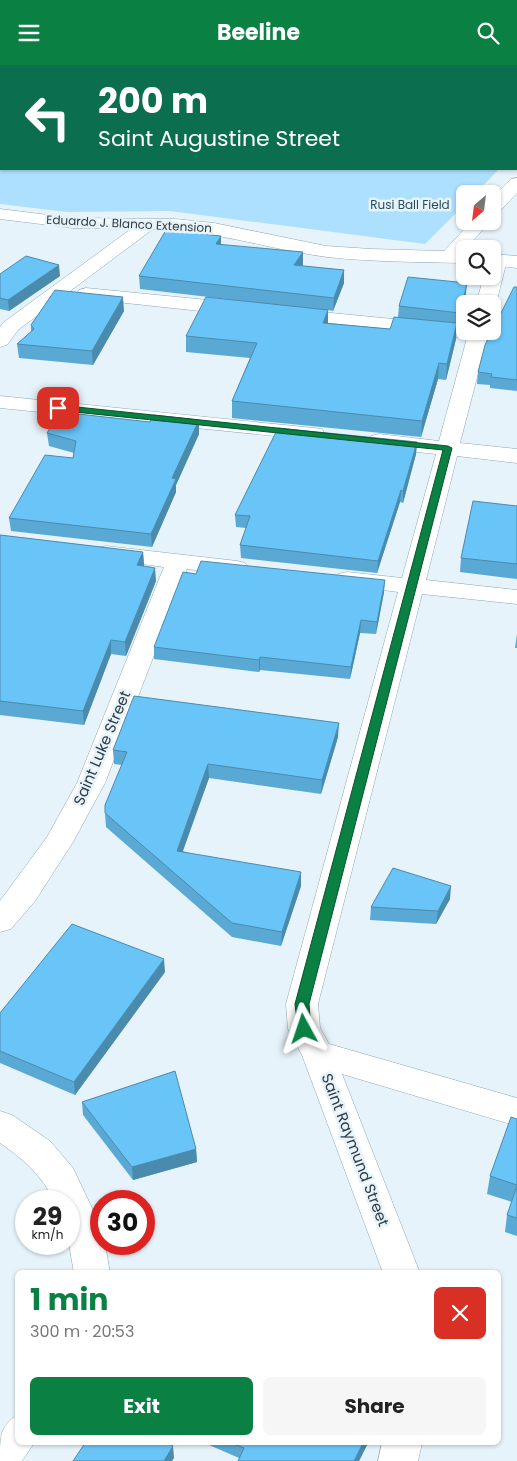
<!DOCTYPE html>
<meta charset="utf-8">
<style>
body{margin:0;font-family:Poppins,sans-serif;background:#f6f6f6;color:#222;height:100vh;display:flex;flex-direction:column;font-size:19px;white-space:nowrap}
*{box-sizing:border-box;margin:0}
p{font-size:16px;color:#767676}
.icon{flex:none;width:28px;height:28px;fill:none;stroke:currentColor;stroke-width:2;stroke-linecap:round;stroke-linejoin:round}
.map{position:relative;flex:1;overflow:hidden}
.side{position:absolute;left:15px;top:1205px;width:486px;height:175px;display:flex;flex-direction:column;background:#fff;border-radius:8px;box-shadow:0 1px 4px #0004}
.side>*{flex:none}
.hud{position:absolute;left:0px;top:0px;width:518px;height:105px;box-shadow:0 1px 4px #0004;background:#0b6e4f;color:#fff;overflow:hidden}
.needle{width:32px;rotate:208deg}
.tools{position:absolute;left:456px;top:120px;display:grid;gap:10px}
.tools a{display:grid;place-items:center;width:45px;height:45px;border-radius:8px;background:#fff;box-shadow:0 1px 4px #0004;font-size:25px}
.speed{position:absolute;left:15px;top:1125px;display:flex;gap:10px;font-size:25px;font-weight:700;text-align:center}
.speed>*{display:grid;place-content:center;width:65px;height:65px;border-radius:50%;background:#fff;box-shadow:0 1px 4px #0004;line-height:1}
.speed small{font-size:12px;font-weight:400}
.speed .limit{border:8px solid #d22;background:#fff;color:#111}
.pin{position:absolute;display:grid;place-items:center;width:42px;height:42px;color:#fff;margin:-21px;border-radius:10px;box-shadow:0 2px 8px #0006}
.me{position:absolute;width:55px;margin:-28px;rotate:355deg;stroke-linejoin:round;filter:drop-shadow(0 0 4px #0008)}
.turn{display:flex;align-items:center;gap:18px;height:105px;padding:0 15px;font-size:22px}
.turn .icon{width:65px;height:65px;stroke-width:2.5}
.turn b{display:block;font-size:35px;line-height:42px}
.round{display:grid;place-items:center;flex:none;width:52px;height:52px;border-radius:8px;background:#f6f6f6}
.headline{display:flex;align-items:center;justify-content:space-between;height:85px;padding:0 15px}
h1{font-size:30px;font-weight:700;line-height:38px;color:#0b8043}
.action{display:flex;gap:10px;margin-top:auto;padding:10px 15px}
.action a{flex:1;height:58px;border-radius:8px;background:#0b8043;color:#fff;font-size:20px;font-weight:700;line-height:58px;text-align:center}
.action a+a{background:#f6f6f6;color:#222}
header{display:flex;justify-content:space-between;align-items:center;height:65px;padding:0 15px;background:#0b8043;color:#fff;font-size:22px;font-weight:700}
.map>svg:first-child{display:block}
.green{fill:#ade0ff}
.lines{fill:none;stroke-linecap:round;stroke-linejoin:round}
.street-casing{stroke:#8ba7b8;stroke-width:1}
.secondary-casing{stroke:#8ba7b8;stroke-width:1}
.street{fill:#fff;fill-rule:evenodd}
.secondary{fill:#fff;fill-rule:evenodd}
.wall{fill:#5aa9d4}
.shaded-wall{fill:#4a8aad}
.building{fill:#69c5f7;stroke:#4a8aad}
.route{fill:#0b8043;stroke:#07532c}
.labels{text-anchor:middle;stroke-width:5;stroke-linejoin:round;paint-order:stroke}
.far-park-label{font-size:12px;fill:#254c61;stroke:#e7f3fa}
.far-street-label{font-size:12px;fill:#303c43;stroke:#e7f3fa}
.street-label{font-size:15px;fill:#303c43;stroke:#e7f3fa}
</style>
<header><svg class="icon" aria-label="menu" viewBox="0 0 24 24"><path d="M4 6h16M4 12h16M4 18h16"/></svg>Beeline<svg class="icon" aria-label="search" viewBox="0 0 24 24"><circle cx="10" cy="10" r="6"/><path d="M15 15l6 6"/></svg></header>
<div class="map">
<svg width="517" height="1396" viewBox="0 0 517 1396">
<rect width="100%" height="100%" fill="#e7f3fa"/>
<path class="green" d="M 0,0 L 517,0 L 517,85 L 516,1 L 1,1 L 1,104 L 499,104 L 475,129 L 465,129 L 465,139 L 425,179 L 170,146 L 67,147 L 0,139 Z"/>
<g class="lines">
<g class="street-casing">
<g id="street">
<path d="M 498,189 L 505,191 L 507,195 L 496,239 L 492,243 L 492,239 L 476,239 L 484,211 L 492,211 L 492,191 Z"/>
<path d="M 86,223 L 238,238 L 245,240 L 248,244 L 245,248 L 238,250 L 79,233 L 76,229 L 79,225 Z"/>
<path d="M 290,244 L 465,261 L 465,266 L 489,266 L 460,378 L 517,384 L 517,398 L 457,391 L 426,515 L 517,525 L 517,539 L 422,529 L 318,939 L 320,963 L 329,979 L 517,1033 L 517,1061 L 342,1009 L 420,1208 L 383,1208 L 302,990 L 288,964 L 286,939 L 398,527 L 338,519 L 335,514 L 338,509 L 347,507 L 402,513 L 436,389 L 379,383 L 371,381 L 368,376 L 371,371 L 379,369 L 439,376 L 467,273 L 283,254 L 280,250 L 283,246 Z"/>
<path d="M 0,331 L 314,363 L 322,364 L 325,369 L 322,374 L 314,375 L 0,343 Z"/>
<path d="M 106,481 L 237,496 L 245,498 L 249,503 L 245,508 L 237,510 L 187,504 L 105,718 L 73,777 L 35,836 L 11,864 L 0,867 L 0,836 L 47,772 L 77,718 L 164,502 L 98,493 L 94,488 L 98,483 Z"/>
<path d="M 0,1046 L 12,1050 L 50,1076 L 73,1103 L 101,1162 L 101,1179 L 105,1179 L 110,1208 L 74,1208 L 69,1179 L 69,1136 L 54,1136 C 42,1110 23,1094 0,1078 Z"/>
<path d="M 18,1350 L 18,1378 L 34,1378 L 22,1396 L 0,1396 C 0,1372 0,1360 18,1350 Z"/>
<path d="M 382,1378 L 422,1378 L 418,1396 L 378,1396 Z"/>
</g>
</g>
<g class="secondary-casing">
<g id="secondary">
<path d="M 517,113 L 517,128 L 498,148 L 492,149 L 492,133 L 511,114 Z"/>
<path d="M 0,144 L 73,153 L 175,154 L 214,158 L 326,181 L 371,184 L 444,186 L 472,156 L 491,156 L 465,184 L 465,198 C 419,197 373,197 327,192 C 268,184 214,165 153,164 L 18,265 L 7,280 L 0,282 L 0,262 L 4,257 L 131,164 L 73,163 L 0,154 Z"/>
<path d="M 492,189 L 517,191 L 517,203 L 492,200 Z"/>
</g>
</g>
<use href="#street" class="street"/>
<use href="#secondary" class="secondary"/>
</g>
<g class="wall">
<path d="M 221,171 L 221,180 L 303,187 L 302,201 L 344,205 L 344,218 L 333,246 L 328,245 L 328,258 L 390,264 L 398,252 L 399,241 L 466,228 L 459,259 L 457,258 L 456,274 L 446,315 L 438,314 L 421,372 L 232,353 L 232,336 L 250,293 L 186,287 L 186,271 L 278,240 L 140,224 L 139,211 Z"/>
<path d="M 0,209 L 60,211 L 9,246 L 0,244 Z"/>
<path d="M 517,222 L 517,326 L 490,323 L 490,320 L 477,319 L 478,307 Z"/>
<path d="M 124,246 L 93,300 L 19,293 L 17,279 L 31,267 L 31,260 Z"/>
<path d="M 199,355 L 199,369 L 176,420 L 176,427 L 152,482 L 11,466 L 9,453 L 73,393 L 74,388 L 49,381 L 47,368 L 150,357 Z"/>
<path d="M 417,377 L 416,389 L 403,438 L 400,437 L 377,508 L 241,493 L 240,480 L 246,463 L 236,462 L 235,450 Z"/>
<path d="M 517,441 L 517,514 L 460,507 L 461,493 Z"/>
<path d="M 0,470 L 143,487 L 144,501 L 156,516 L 126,591 L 111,589 L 84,660 L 0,650 Z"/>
<path d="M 384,527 L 376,569 L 360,568 L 350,614 L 260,605 L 259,607 L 154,594 L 154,582 Z"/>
<path d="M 517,569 L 517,583 L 515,583 Z"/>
<path d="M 338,672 L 321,729 L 209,713 L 182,786 L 301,821 L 281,881 L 232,872 L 106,762 L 105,748 L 122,700 L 114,699 L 113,685 Z"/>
<path d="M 450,834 L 436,859 L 370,855 L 371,842 Z"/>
<path d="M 165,907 L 75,1030 L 0,998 L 0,948 Z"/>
<path d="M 82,1037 L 196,1084 L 197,1097 L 133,1115 L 83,1050 Z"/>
<path d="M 517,1054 L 517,1171 L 505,1167 L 507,1150 L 512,1137 L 487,1129 L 490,1111 Z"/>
<path d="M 209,1378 L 368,1378 L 359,1396 L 239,1393 L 209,1380 Z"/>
</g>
<g class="shaded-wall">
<path d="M 221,171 L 221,183 L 216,179 Z"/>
<path d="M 303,187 L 303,200 L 294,213 L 294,200 Z"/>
<path d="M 59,200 L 60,211 L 9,246 L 8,235 Z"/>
<path d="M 344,205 L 344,218 L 333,246 L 334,233 Z"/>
<path d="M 467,218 L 466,228 L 459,259 L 460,248 Z"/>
<path d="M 123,232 L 124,246 L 93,300 L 92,286 Z"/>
<path d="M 328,245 L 328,261 L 323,258 Z"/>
<path d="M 457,258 L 456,274 L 446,315 L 447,299 Z"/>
<path d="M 439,298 L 438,314 L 421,372 L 422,356 Z"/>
<path d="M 199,355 L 199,369 L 176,420 L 176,427 L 152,482 L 151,469 L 172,413 Z"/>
<path d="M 417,377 L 416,389 L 403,438 L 403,426 Z"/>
<path d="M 401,425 L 400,437 L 377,508 L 378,496 Z"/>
<path d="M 143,487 L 144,500 L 138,514 L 137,500 Z"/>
<path d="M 155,503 L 156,516 L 126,591 L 125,577 Z"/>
<path d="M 385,515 L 384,527 L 376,569 L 377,557 Z"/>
<path d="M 361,555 L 360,568 L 350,614 L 351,602 Z"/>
<path d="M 111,575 L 111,589 L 84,660 L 83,646 Z"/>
<path d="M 260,592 L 260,605 L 259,607 L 259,595 Z"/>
<path d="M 339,658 L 338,672 L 321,729 L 322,715 Z"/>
<path d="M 208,699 L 209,713 L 178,800 L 177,786 Z"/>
<path d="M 301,807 L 301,821 L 281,881 L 282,867 Z"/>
<path d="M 451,821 L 450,834 L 436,859 L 438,846 Z"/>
<path d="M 164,894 L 165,907 L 75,1030 L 74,1017 Z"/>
<path d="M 196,1084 L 197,1097 L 133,1115 L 132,1102 Z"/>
<path d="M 363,1378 L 368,1378 L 359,1396 L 354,1396 Z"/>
<path d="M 173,1381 L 174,1393 L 172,1396 L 164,1396 Z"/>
</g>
<g class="building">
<path d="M 166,165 L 221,171 L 216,179 L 303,187 L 294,200 L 344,205 L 334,233 L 139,211 Z"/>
<path d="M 26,191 L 59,200 L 8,235 L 0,233 L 0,209 Z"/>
<path d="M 408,212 L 467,218 L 460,248 L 399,241 Z"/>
<path d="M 514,222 L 517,222 L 517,315 L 491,312 L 492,309 L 478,307 L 485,280 Z"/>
<path d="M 55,225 L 123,232 L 92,286 L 17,279 L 34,264 L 31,260 Z"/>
<path d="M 206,232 L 328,245 L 323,258 L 390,264 L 394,252 L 457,258 L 447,299 L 439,298 L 422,356 L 232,336 L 257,278 L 186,271 Z"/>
<path d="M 60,347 L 150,357 L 153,350 L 199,355 L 172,413 L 176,414 L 151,469 L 9,453 L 45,390 L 73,393 L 76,376 L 47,368 Z"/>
<path d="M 278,363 L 417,377 L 403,426 L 401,425 L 378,496 L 240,480 L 250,451 L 235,450 Z"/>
<path d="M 473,436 L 517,441 L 517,499 L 461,493 Z"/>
<path d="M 0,470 L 143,487 L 137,500 L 155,503 L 125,577 L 111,575 L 83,646 L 0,636 Z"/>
<path d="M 201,496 L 385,515 L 377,557 L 361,555 L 351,602 L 260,592 L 259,595 L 154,582 L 183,507 L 196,509 Z"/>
<path d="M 134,631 L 339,658 L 322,715 L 208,699 L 177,786 L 301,807 L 282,867 L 232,858 L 105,748 L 105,740 L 127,687 L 113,685 Z"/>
<path d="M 393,803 L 451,821 L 438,846 L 371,842 Z"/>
<path d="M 72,859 L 164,894 L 74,1017 L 0,986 L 0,948 Z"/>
<path d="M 175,1006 L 196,1084 L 132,1102 L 82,1037 Z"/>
<path d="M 511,1052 L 517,1054 L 517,1120 L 490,1111 Z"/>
<path d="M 517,1121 L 517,1153 L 507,1150 Z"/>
<path d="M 85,1378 L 166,1378 L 173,1381 L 164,1396 L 73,1396 Z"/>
<path d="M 231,1378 L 363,1378 L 354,1396 L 238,1396 L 244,1383 Z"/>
</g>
<path class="route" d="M 58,340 L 448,381 L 452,383 L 309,939 L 311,964 L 309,968 L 300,968 L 298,964 L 295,939 L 443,385 L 55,345 L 55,341 Z"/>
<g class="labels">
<g class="far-park-label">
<text x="410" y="144">Rusi Ball Field</text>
</g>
<g class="far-street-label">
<text transform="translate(129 159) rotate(3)" y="4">Eduardo J. Blanco Extension</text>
</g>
<g class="street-label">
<text transform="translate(102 683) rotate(-67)" y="5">Saint Luke Street</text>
<text transform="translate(355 1085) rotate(69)" y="5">Saint Raymund Street</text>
</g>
</g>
</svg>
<div class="tools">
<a><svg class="needle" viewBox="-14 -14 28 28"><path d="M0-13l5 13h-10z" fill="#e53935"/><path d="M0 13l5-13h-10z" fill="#767676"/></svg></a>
<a><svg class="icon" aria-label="search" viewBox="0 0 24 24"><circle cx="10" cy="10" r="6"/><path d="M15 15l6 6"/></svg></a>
<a><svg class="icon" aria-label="layers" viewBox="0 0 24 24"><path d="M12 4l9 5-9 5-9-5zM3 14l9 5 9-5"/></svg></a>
</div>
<div class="speed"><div>29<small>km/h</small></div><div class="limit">30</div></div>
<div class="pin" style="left:58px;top:343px;background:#d93025"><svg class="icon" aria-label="arrive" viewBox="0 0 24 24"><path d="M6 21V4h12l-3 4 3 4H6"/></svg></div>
<svg class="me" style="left:304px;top:964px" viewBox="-20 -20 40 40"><path d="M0-17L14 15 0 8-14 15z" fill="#0b8043" stroke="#fff" stroke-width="4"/></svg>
<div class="hud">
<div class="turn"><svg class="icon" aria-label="left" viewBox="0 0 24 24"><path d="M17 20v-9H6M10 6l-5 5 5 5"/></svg><div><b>200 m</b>Saint Augustine Street</div></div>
</div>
<section class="side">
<div class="headline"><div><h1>1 min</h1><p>300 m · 20:53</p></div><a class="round" style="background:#d93025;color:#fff"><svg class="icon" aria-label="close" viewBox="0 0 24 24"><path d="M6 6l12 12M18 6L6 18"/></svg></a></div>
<div class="action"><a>Exit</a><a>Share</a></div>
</section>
</div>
